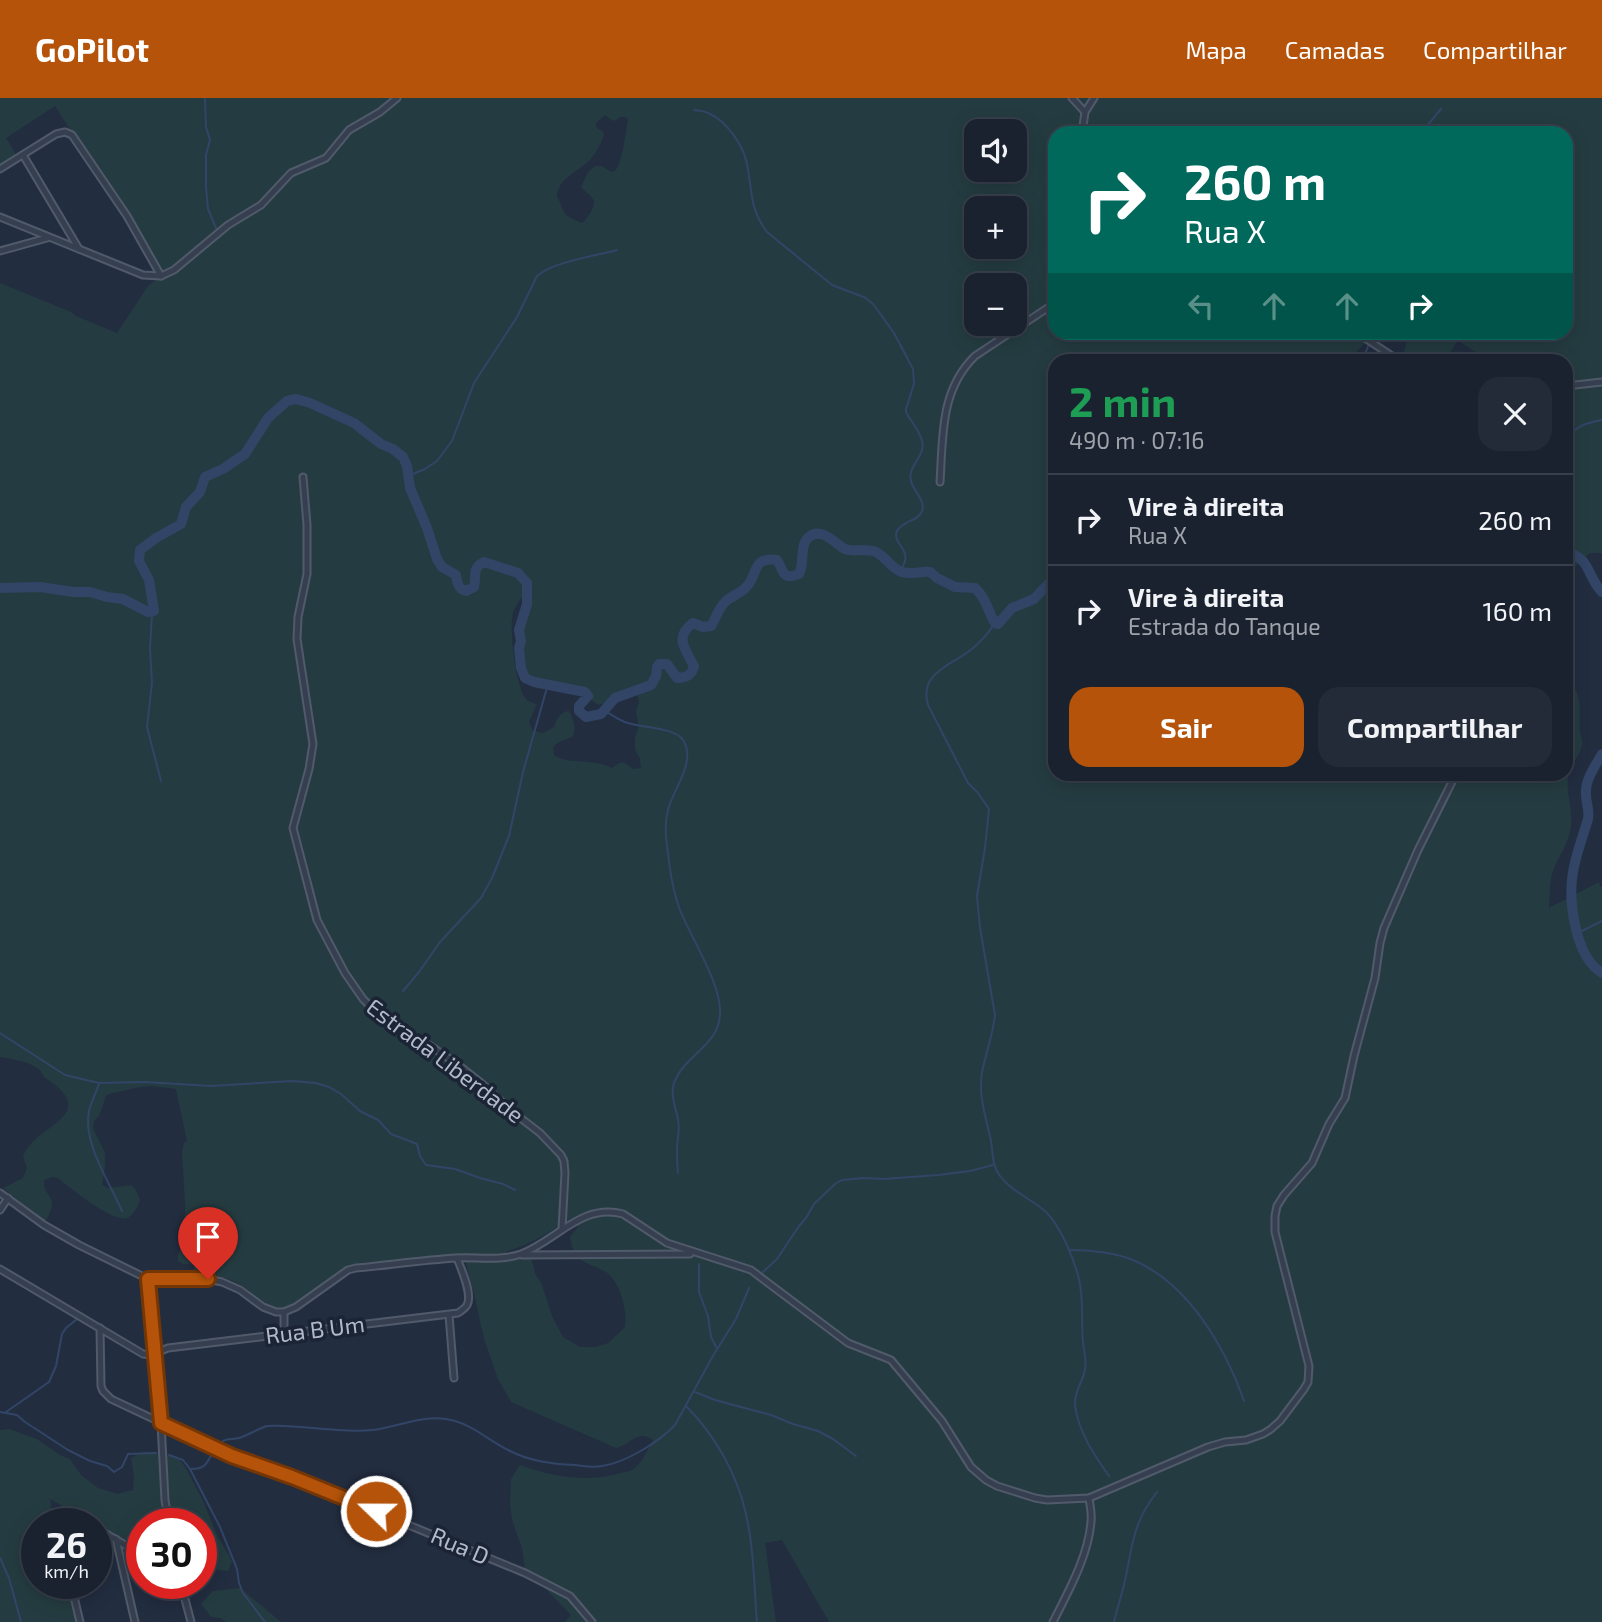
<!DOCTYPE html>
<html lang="pt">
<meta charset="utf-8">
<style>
body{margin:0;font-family:"Exo 2",sans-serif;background:#232a38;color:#f1f3f6;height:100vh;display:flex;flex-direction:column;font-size:26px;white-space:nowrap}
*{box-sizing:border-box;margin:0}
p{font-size:23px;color:#9fa4ab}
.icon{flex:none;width:38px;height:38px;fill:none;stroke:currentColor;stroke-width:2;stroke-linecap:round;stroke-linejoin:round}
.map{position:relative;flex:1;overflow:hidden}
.details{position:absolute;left:1048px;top:256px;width:525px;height:427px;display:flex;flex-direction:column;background:#1a2230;border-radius:21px;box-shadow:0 4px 18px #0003,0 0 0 2px #383f4c}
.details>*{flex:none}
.guide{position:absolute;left:1048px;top:28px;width:525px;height:214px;border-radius:21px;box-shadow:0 4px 18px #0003,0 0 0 2px #383f4c;background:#00695c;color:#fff;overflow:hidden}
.controls{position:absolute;left:964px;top:21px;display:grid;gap:14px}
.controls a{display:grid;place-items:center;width:63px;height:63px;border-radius:14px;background:#1a2230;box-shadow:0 4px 18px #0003,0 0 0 2px #383f4c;font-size:35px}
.speed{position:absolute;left:21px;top:1410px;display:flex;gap:14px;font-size:35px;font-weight:700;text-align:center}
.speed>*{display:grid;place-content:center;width:91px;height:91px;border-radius:50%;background:#1a2230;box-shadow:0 4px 18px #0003,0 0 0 2px #383f4c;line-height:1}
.speed small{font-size:18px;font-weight:400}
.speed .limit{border:10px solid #d22;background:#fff;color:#111}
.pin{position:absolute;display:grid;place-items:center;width:60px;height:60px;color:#fff;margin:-72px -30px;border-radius:50% 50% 50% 0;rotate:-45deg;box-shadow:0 0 7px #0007}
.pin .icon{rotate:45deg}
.me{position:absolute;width:77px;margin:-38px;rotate:292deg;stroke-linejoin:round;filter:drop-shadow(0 0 5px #0008)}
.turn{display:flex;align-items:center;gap:24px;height:147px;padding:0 21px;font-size:32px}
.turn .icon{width:91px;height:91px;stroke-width:2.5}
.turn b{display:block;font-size:49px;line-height:60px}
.lanes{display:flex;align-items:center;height:66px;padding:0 21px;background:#0003;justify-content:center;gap:35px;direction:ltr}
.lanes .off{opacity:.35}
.round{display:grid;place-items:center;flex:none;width:74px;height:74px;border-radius:21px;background:#232a38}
.summary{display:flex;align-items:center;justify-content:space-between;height:119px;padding:0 21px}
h1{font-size:42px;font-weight:700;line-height:52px;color:#1e9e55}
.button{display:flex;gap:14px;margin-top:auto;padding:14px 21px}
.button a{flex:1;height:80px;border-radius:21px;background:#b45309;color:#fff;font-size:28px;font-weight:700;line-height:80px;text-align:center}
.button a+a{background:#232a38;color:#f1f3f6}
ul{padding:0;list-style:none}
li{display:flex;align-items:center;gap:21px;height:91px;padding:0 21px;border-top:2px solid #383f4c}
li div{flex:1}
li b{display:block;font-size:26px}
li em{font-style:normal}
header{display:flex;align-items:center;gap:42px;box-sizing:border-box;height:98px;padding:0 35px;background:#b45309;color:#fff}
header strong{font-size:33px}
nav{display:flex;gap:38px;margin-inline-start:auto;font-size:24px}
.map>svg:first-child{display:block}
.green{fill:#243c41;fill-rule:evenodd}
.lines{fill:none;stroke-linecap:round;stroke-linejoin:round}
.stream{stroke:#324567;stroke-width:2}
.river{stroke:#324567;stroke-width:10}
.minor-casing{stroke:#515a6a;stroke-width:9}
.minor{stroke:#363f4f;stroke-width:5}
.route-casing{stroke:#753606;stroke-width:18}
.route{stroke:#b45309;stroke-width:12}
.labels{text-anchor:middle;stroke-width:7;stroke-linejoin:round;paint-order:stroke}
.street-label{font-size:23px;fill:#b2baca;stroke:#1b2434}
</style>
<header>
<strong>GoPilot</strong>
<nav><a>Mapa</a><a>Camadas</a><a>Compartilhar</a></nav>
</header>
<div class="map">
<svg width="1602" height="1524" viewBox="0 0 1602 1524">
<rect width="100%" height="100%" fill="#222d40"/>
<g class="green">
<path d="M 0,0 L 1602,0 L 1602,455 L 1590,455 L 1566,477 L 1566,262 L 1499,262 L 1474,253 L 1457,242 L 1447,262 L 1404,262 L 1402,261 L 1409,235 L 1566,234 L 1566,35 L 1055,35 L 1055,234 L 1369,235 L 1368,242 L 1348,262 L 1055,262 L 1055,676 L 1566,676 L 1566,581 C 1585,594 1578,616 1580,635 C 1581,639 1583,642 1582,646 C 1581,658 1569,667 1568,680 C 1566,696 1573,712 1571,728 C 1569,745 1559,757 1553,773 C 1549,783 1550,798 1549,810 L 1599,784 L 1600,789 L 1602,789 L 1602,1524 L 829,1524 L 782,1442 L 765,1445 L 776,1524 L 565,1524 L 571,1517 L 538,1483 L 526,1478 L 522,1450 L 513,1425 L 510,1407 L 511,1381 L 520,1367 C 552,1379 588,1385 621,1375 C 626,1374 632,1373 636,1369 C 644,1361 648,1351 653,1342 C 636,1331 633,1346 616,1350 L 511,1304 L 498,1281 L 484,1241 L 474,1195 L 464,1159 C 439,1161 413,1162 388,1164 C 378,1164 366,1163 356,1166 C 330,1173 309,1207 282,1210 C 264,1211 254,1194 241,1187 C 227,1179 210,1175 194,1175 L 194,1167 L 183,1166 L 178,1163 L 178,1156 L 181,1151 L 180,1131 L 185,1116 L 185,1105 L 182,1053 L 184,1045 L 187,1043 L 176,991 L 151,988 L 140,989 L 109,996 L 106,998 L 99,1018 L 94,1023 L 93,1030 L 105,1055 L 105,1069 L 102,1087 L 108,1090 L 131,1087 L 136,1092 L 140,1102 C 138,1109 134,1117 127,1120 C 113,1125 69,1089 58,1080 L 52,1079 L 44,1082 C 43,1102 62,1096 45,1124 L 3,1090 L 23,1080 L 27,1070 L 23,1059 C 33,1027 97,1020 53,985 C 50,983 46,981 44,979 C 37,971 46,976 37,970 C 27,963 12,961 0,959 L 0,185 L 71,214 L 76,218 L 117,235 L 148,188 L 163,176 L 55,8 L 6,40 L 17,58 L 0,70 ZM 605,17 L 613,23 L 616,22 L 620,19 L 625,19 L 628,21 C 625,37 624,57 616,72 L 611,74 L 602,68 L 595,68 L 588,74 L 581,89 C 584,93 593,99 594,103 C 595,110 587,121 582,125 C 569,119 564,119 560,104 C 559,102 558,101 557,99 C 556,82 580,72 590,62 C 596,55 600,47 604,37 L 603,34 L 596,29 L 596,25 ZM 976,33 L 1015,33 L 1015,72 L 976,72 ZM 976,110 L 1015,110 L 1015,149 L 976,149 ZM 976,187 L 1015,187 L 1015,226 L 976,226 ZM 524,497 L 529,498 L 521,539 L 522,568 L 524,581 C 536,586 536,582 546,583 C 562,586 587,597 598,607 L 616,602 L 632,591 L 636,591 L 639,604 L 636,614 L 639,628 L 635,640 L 635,652 L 640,661 L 641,670 L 633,671 C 623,663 622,662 612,670 C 594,660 566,667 554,657 L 553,649 L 559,644 L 572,639 C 577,628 574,623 569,613 C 560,614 557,620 554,629 L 543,635 L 533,633 L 529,624 L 537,606 C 535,606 528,603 527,602 C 516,592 510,536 512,521 C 513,511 518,504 524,497 ZM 572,1120 L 578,1129 L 570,1139 C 574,1166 587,1163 606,1174 C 620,1183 628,1215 625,1229 L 608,1245 L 596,1249 L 580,1249 L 563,1239 L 552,1218 L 542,1187 L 535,1175 L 532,1163 L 527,1157 L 517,1161 L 504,1161 L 507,1153 C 531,1147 552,1132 572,1120 Z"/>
<path d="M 9,1331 L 37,1341 L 60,1357 L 70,1361 L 81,1377 L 98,1390 L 117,1396 L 133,1392 L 134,1379 L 131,1360 L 143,1354 L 154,1354 L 164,1356 L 180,1362 L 187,1372 L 204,1405 L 217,1437 L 232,1463 L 228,1473 L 201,1470 L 201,1426 L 142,1426 L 142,1454 L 96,1428 L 96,1426 L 93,1426 L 50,1401 L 55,1426 L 37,1426 L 37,1486 L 68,1486 L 76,1524 L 0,1524 L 0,1332 Z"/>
<path d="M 240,1490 L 281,1524 L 226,1524 L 221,1520 L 211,1519 L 201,1506 L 213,1493 Z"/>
</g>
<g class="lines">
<g class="stream">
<path d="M 205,0 L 206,29 L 210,42 L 206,57 L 206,89 L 208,111 L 216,130"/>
<path d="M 694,12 C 700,13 705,13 710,16 C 726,23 742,46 746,62 C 753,90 748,109 767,134 L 832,187 L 866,200 L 874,207 L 894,235 L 913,271 L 914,286 L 906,311 L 906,314 C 911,324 920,333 922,343 C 926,359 907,367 911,383 C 913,393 926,402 922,413 C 919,423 902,423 897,433 C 891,447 916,451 900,473"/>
<path d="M 1421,35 L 1441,11"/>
<path d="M 1356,262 L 1365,256 L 1369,246"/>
<path d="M 1566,341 C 1576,328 1586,325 1602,322"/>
<path d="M 408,378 L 425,371 L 437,363 L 452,343 L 474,285 L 517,219 L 537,178 C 552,164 596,158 617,152"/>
<path d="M 152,515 L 150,551 L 152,585 L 147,629 L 161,683"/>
<path d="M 995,525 C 988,536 979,546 968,554 C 948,568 919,577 928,607 L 968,685 L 978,695 L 989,711 L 985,750 L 977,798 L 980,830 L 995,917 C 993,937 986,955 982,974 C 978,998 986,1019 991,1043 C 993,1055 992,1068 1000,1078 C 1012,1094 1032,1101 1046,1114 C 1061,1129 1074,1161 1079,1181 C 1084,1202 1081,1224 1083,1245 C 1084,1254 1087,1262 1085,1271 C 1083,1285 1074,1292 1075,1307 C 1078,1333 1094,1357 1109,1378"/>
<path d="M 605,613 C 612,617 620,623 628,625 C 643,630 674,629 683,642 C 697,664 673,691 668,712 C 664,726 666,741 668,755 C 670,774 673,794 680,812 C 691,840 722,887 720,916 C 719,948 684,957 674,985 C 670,997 676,1010 678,1022 C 680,1031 678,1039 677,1048 C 677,1057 677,1066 678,1075"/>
<path d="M 1578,835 L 1602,823"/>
<path d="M 403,893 L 419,874 L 440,844 L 481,800 L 492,780 L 509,738 L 523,674 L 548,586"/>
<path d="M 0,935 L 65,977 L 99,985 L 145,984 L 211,988 L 292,983 L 316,985 L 329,989 L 341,996 L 360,1013 L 378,1022 L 391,1036 L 417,1046 L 420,1058 L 426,1067 L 455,1071 L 480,1080 L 503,1086 L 515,1092"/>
<path d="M 99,986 C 96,995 91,1004 89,1013 C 82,1044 110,1085 122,1113"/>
<path d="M 1069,1152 C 1090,1152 1113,1154 1133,1162 C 1188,1185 1225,1249 1244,1303"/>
<path d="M 699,1166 L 699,1194 L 708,1218 L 711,1239 L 716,1249"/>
<path d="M 763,1174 L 777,1161 L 799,1128 L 806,1120 L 814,1106 L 835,1086 L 842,1082 L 863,1080 L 884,1081 L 938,1077 L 970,1073 L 993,1067"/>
<path d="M 695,1294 L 715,1302 L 771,1317 L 793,1326 L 818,1333 L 833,1341 L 856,1358"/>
<path d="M 686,1308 C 715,1337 737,1376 746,1416 C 754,1451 754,1488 757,1524"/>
<path d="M 0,1314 L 17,1317 L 25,1324 L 68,1352 L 90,1363 L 107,1368 L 114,1374 L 122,1369 L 128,1356 L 156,1355"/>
<path d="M 6,1314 L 49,1284 L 56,1268 L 62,1236 L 66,1230 L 77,1221"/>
<path d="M 217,1347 C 224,1340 231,1342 239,1340 C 249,1337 257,1331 267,1328 C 302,1326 338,1336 373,1332 C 398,1329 422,1317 446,1321 C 469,1324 488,1342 508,1352 C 529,1363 551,1366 575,1367 C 584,1368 593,1370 602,1368 C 625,1365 659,1344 675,1327 L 714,1256 L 736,1221 L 749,1190"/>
<path d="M 169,1357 L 183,1362 L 190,1371 L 220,1429 L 237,1471 L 239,1485 L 243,1495 L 265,1524"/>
<path d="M 191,1371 C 204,1371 206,1367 212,1356"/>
<path d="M 0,1460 L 9,1480 L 21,1524"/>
<path d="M 1114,1524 C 1117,1511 1121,1499 1124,1487 C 1133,1449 1131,1427 1157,1394"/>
</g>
<g class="river">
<path d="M 1566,453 C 1593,463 1585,476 1602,494"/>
<path d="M 0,490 L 40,489 L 73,494 L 90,494 L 107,499 L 123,501 L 148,514 L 154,513 L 149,482 L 139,463 L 140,452 L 156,440 L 181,426 L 186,409 L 200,394 L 205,379 L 223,371 L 245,356 L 268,320 L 287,303 L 296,301 L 310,305 L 354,325 L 381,346 L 393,351 L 403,359 L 407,368 L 410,390 L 427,430 L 437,461 L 442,469 L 456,477 C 457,484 458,491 466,493 L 474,489 C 477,479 471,470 484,464 L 518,475 L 527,485 L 527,506 L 519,532 L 521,543 L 519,550 L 521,570 L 525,580 L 534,584 L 585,594 L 588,598 L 579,608 L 579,613 L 586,619 L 601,616 L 615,600 L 651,587 L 656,578 L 657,569 L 659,566 L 667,566 L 677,580 C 686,580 692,577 694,568 C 685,551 674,539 693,525 L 703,529 L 711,528 C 716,520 718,511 725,504 C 732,497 741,496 747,488 C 754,482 754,469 761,464 C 766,461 771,461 777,462 C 784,472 781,483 799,476 C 805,465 799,447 809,439 C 821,429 834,444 843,450 C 853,456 865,449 876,454 C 886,459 891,470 902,474 C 911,477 921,473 930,474 L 937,480 L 955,489 L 975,490 C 987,501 987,512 995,525 L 998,526 L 1012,510 L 1034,501 L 1055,479"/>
<path d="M 1602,656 C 1596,667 1586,680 1586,693 C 1585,703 1590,711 1588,721 C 1583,738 1576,756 1573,774 C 1568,802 1575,859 1602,875"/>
</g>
<g class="minor-casing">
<g id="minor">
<path d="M 1072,0 L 1085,14"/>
<path d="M 1082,35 L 1085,14 L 1094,0"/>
<path d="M 23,57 L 79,151"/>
<path d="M 0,71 L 56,36 L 65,34 L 72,37 L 127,118 L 161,178"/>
<path d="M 0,119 L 143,177 L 161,178 L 174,172 L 228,127 L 261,107 L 291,75 L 326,60 L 349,32 L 380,14 L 397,0"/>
<path d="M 0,153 L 47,140"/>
<path d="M 1356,234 L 1398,262"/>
<path d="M 1566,288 L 1602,284"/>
<path d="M 303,379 L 307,427 L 307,476 L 298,519 L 297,541 L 313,646 L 309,671 L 293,730 L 317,822 L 345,875 L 363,901 L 383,921 L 405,936 L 429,947 L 457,966 L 480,984 L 518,1018 L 540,1035 L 561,1057 L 564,1063 L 565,1075 L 562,1131"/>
<path d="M 940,384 C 943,338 940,292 975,258 L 1055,205"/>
<path d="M 0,1095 L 44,1127 L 79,1147 L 148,1181 L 208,1181 L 222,1184 L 240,1192 L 263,1209 L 276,1214 L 284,1214 L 296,1209 L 348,1172 L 356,1170 C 389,1167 423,1162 457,1160 C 478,1159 501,1163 521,1156 C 556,1143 581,1105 623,1116 L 667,1145 L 751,1172 L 848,1245 L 891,1262 L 942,1323 L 971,1369 L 986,1382 L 997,1388 L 1035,1400 L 1047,1402 L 1089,1400 L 1208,1349 L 1225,1344 L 1246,1342 L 1263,1336 L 1271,1331 L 1280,1323 L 1304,1291 L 1308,1284 L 1309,1268 L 1275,1134 L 1275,1118 L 1277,1108 L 1284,1097 L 1312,1065 L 1329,1026 L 1345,1000 L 1354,958 L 1375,880 L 1380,845 L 1384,830 L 1418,752 L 1456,676"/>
<path d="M 0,1112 L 8,1100"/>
<path d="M 522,1157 L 690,1156"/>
<path d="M 0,1171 L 143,1256 L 151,1257 L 168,1250 L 458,1215 C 462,1212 465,1211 467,1207 C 473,1196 461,1171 457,1160"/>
<path d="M 148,1181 L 161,1325 L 165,1402 L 169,1426"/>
<path d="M 284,1214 L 284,1235"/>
<path d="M 449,1217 L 454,1280"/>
<path d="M 100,1230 L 101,1288 L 103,1293 L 111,1301 L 232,1358 L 292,1379 L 525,1475 L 570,1498 L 592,1524"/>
<path d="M 57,1426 L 56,1417 L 63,1413 L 89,1426"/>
<path d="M 96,1430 L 142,1457"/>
<path d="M 116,1441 L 135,1524"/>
<path d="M 71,1486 L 80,1524"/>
<path d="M 181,1486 L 191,1524"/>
<path d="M 1053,1524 C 1068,1494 1089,1457 1091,1423 C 1092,1415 1090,1408 1089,1400"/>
</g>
</g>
<use href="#minor" class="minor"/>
</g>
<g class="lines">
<g class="route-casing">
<path id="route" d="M 208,1181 L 148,1181 L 161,1325 L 232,1358 L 292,1379 L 376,1413"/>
</g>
<use href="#route" class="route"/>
</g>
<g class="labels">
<g class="street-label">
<text transform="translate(445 963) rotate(37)" y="8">Estrada Liberdade</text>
<text transform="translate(315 1232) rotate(-7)" y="8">Rua B Um</text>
<text transform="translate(460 1448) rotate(23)" y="8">Rua D</text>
</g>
</g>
</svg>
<div class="controls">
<a><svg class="icon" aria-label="sound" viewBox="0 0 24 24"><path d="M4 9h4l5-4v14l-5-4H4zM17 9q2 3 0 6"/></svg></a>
<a>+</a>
<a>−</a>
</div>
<div class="speed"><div>26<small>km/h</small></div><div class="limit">30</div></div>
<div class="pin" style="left:208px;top:1181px;background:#d93025"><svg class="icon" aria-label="arrive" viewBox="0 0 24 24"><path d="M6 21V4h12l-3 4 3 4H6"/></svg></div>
<svg class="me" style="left:376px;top:1413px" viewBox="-20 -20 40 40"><circle r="17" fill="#b45309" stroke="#fff" stroke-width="3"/><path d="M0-11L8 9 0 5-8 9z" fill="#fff"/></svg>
<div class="guide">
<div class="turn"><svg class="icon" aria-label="right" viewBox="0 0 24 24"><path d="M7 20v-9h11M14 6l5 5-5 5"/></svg><div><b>260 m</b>Rua X</div></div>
<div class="lanes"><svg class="icon off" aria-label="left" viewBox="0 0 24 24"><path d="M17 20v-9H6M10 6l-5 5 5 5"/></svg><svg class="icon off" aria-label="ahead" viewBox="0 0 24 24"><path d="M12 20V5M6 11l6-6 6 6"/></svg><svg class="icon off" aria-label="ahead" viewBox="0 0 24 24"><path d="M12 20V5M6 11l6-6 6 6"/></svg><svg class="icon" aria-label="right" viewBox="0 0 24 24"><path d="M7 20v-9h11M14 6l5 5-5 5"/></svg></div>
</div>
<section class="details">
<div class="summary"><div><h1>2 min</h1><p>490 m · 07:16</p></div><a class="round"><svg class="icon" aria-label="close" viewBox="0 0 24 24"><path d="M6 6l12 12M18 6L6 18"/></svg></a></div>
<ul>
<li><svg class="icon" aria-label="right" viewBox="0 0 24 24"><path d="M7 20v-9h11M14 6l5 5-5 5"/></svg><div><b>Vire à direita</b><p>Rua X</p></div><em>260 m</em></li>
<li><svg class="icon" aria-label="right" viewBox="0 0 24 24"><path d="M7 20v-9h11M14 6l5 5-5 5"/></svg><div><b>Vire à direita</b><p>Estrada do Tanque</p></div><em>160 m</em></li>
</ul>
<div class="button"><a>Sair</a><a>Compartilhar</a></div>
</section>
</div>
